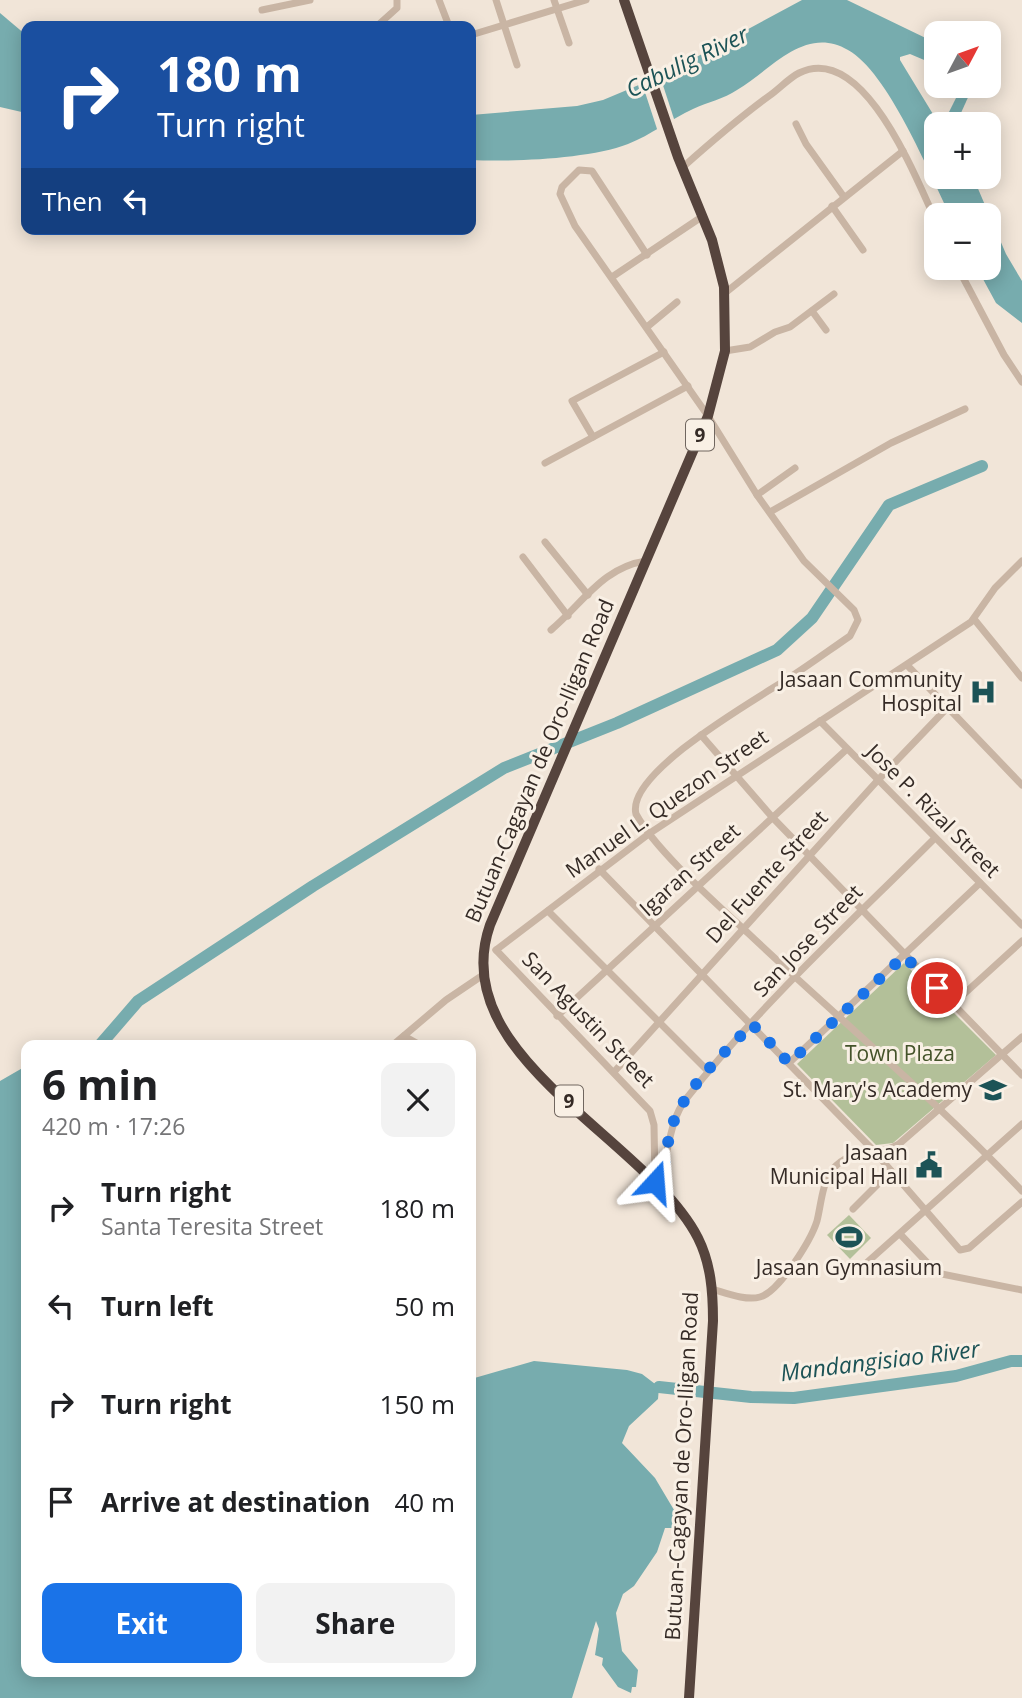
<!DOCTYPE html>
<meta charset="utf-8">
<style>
body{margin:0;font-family:"Open Sans",sans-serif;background:#f2f2f2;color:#202124;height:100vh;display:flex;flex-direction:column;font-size:26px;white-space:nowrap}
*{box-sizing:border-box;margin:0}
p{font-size:23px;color:#757577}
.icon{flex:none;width:38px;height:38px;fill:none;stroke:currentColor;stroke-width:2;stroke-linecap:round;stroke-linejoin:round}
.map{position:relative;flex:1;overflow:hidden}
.sheet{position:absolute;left:21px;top:1040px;width:455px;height:637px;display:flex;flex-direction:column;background:#fff;border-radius:14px;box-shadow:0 4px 18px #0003}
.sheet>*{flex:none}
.banner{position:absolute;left:21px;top:21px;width:455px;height:214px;border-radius:14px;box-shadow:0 4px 18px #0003;background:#1a4fa0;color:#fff;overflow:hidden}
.needle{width:46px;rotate:49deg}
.fabs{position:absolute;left:924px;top:21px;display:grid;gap:14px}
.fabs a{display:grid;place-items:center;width:77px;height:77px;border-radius:14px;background:#fff;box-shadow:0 4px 18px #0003;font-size:35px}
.pin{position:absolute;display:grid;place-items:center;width:60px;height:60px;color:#fff;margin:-30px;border:4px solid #fff;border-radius:50%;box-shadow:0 2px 7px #0007}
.me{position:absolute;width:77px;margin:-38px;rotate:19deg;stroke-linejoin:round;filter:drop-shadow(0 0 5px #0008)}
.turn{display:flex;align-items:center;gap:24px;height:147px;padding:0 21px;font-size:32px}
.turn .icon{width:91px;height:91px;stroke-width:2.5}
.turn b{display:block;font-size:49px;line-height:60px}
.then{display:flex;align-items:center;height:66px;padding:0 21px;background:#0003;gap:14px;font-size:26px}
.round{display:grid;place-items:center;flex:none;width:74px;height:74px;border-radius:14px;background:#f2f2f2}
.headline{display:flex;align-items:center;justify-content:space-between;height:119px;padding:0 21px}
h1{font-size:42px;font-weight:700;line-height:52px}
.button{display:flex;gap:14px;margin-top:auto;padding:14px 21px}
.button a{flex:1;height:80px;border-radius:14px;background:#1a73e8;color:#fff;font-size:28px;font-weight:700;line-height:80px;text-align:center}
.button a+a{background:#f2f2f2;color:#202124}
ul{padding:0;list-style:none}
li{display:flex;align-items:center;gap:21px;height:98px;padding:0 21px}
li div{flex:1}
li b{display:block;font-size:26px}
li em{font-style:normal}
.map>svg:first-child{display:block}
.green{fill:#b3c099}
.water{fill:#77acae}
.pier{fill:#f1e5d8}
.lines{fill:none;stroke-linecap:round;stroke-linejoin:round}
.river{stroke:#77acae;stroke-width:12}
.minor{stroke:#c9b5a4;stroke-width:7}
.highway{stroke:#56443d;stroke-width:10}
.route{stroke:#1a73e8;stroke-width:12;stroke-dasharray:0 21.6}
.labels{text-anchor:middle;stroke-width:6;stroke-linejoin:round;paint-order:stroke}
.shield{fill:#f9f0e5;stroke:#70665f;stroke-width:2}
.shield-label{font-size:19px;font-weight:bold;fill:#352b26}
.poi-label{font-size:21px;fill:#352b26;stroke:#f9f0e5;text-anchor:end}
.street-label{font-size:21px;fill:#352b26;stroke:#f9f0e5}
.park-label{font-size:21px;fill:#44532a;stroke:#f9f0e5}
.water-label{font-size:23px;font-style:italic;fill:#1c5356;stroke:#f9f0e5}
</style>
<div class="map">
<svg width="1022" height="1698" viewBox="0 0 1022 1698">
<rect width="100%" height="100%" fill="#f1e5d8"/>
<g class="green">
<path d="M 904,963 L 996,1055 L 893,1143 L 876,1145 L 797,1064 Z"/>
<path d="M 849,1215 L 871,1238 L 850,1259 L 827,1235 Z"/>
</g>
<g class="water">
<path d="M 802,0 L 847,0 L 936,43 L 936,65 L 910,54 L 900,57 L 900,60 L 939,124 L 936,124 L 936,177 L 973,177 L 1006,254 L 1022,281 L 1022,323 L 996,303 L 977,268 L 989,268 L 989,215 L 950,215 C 929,173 888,72 848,50 C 805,25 772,69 737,90 C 724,99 708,102 693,109 C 671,119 651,135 628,144 C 589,159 513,162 471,160 L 471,115 L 577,106 L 603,100 L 665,74 Z"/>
<path d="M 0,13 L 26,35 L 26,113 L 0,107 Z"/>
<path d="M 962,86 L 970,86 L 970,93 L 956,124 L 943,124 Z"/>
<path d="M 26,1066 L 26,1671 L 471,1671 L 471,1379 L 534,1361 L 627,1370 L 642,1374 L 659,1387 L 658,1399 L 629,1426 L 622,1443 L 655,1478 L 677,1515 L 676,1528 L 665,1528 L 657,1552 L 634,1586 L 623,1594 L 616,1613 L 622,1651 L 638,1670 L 636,1687 L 632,1687 L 631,1693 L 618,1687 L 602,1665 L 603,1658 L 595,1655 L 599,1629 L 596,1621 L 572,1698 L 0,1698 L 0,1081 Z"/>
</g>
<path class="pier" d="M 659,73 L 675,122 L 658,132 L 641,80 Z"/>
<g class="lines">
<g class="river">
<path d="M 100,1045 L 138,1001 L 313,886 L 504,768 L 617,723 L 777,650 L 812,618 L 889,505 L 982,466"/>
<path d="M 659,1387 L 751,1397 L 794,1398 L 956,1376 L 1011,1361 L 1022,1361"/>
</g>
<g class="minor">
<path d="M 439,0 L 449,26"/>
<path d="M 496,0 L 517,65"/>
<path d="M 554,0 L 569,43"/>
<path d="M 262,10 L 310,0"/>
<path d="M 377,26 L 397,8 L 397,0"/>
<path d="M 471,35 L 586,0"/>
<path d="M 796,124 L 806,144 L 844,197"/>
<path d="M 682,168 C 710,143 739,118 769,96 C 779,89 789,78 799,73 C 864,41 916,179 936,221"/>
<path d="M 832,206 L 863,250"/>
<path d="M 647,255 L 592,171 L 579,170 L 562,187 L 560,194 L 575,226 L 708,416 L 757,495 L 804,561 L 854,610 L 858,620 L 850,636 C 831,649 812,663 792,676 C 762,696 625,772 636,814 C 656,851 717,904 749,934 C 840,1020 936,1100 1022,1191"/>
<path d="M 958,268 L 1004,355 L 1022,382"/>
<path d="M 612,277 L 703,216"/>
<path d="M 725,293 L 903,151"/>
<path d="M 812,311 L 826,330"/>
<path d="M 647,327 L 677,302"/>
<path d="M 725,351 L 750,347 L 775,332 L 790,327 L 834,294"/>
<path d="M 593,437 L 572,401 L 664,352"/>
<path d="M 545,463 L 688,386"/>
<path d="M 757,495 L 795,468"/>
<path d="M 770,512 L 891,443 L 965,409"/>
<path d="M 545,542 L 588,595"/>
<path d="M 523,557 L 568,616"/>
<path d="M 974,619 L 1022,678"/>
<path d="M 551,630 C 583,603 603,567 646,561"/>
<path d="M 907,665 L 1022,785"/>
<path d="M 820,721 L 1022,925"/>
<path d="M 701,735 L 773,818 L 1022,1075"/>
<path d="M 599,869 L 874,1151 L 960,1250 L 969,1248 L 1022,1202"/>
<path d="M 548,911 L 708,1071"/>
<path d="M 496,950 L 650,833 L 971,622 L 995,588 L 1022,561"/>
<path d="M 496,950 L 650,1111 L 654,1125 L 655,1182"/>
<path d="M 953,1004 L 1022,941"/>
<path d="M 557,1016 L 847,749"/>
<path d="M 404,1036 L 420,1045"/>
<path d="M 393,1045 L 446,1000 L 483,975"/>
<path d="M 789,1063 L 980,883"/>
<path d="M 614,1072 L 878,780 L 948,707"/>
<path d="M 655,1182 C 669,1169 666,1124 686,1099 C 760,1005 850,923 935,838"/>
<path d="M 853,1209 L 891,1171"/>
<path d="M 900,1234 L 937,1273 L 1022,1290"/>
<path d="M 854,1274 L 1022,1124"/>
<path d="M 712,1289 C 726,1293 746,1301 760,1297 C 779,1292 811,1240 817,1221 C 821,1205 822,1184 832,1170 C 851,1146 877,1158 899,1144 L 1022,1037"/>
</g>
<path class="highway" d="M 624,0 L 678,157 L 712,240 L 724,287 L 725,351 L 708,416 L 490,925 C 444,1057 646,1137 698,1238 C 711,1264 713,1292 713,1321 L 689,1698"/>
</g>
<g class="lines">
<path class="route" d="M 655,1182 C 669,1169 665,1144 672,1126 C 686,1086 724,1054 752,1024 L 789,1063 L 904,956 L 937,988"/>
</g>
<defs>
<g id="hospital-bare" transform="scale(2.1)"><path d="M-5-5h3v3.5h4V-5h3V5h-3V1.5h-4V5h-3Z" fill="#1c5356" stroke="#f9f0e5" stroke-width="2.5" paint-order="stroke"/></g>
<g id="school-bare" transform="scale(2.1)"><path d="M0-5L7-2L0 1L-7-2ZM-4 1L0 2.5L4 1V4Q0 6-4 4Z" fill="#1c5356" stroke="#f9f0e5" stroke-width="2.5" paint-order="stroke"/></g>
<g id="civic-bare" transform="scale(2.1)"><path d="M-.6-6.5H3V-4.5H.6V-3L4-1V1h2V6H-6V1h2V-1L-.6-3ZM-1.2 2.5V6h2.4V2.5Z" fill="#1c5356" stroke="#f9f0e5" stroke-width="2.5" paint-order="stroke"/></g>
<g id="stadium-bare" transform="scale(2.1)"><path d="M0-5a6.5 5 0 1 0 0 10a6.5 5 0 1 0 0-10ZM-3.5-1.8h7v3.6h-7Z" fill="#1c5356" stroke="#f9f0e5" stroke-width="2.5" paint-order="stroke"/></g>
</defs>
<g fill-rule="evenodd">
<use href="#hospital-bare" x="983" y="692"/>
<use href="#school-bare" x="993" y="1090"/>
<use href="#civic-bare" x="929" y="1165"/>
<use href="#stadium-bare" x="849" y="1237"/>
</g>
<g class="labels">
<g class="shield">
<rect x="686" y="419.5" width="28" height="31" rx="5"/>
<rect x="555" y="1085.5" width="28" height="31" rx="5"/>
</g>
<g class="shield-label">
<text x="700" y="442">9</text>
<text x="569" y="1108">9</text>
</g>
<g class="poi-label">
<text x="962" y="687">Jasaan Community<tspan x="962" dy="24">Hospital</tspan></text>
<text x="972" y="1097">St. Mary's Academy</text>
<text x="908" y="1160">Jasaan<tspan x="908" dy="24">Municipal Hall</tspan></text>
<text x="849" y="1275" text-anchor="middle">Jasaan Gymnasium</text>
</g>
<g class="street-label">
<text transform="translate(540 761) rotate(-67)" y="7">Butuan-Cagayan de Oro-Iligan Road</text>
<text transform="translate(667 804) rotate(-35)" y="7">Manuel L. Quezon Street</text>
<text transform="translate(933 811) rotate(45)" y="7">Jose P. Rizal Street</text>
<text transform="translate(690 870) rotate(-42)" y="7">Igaran Street</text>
<text transform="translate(767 877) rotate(-48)" y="7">Del Fuente Street</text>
<text transform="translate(808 941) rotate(-46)" y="7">San Jose Street</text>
<text transform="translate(588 1020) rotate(46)" y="7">San Agustin Street</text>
<text transform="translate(682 1466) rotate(-87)" y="7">Butuan-Cagayan de Oro-Iligan Road</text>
</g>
<g class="park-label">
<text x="900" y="1061">Town Plaza</text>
</g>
<g class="water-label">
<text transform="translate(687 62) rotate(-26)" y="8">Cabulig River</text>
<text transform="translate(880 1361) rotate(-7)" y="8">Mandangisiao River</text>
</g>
</g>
</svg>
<div class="fabs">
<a><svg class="needle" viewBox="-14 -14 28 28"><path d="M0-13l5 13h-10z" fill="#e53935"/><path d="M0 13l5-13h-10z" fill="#757577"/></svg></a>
<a>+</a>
<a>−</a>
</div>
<div class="pin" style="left:937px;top:988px;background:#d93025"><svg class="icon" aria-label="arrive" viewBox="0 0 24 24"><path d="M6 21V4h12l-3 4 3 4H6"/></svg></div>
<svg class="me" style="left:655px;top:1182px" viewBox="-20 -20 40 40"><path d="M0-17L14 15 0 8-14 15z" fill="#1a73e8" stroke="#fff" stroke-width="4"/></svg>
<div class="banner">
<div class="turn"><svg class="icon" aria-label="right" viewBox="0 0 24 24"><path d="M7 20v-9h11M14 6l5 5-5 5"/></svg><div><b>180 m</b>Turn right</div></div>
<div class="then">Then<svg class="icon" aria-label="left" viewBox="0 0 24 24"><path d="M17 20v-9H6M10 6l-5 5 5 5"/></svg></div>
</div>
<section class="sheet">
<div class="headline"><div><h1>6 min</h1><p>420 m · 17:26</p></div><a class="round"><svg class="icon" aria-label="close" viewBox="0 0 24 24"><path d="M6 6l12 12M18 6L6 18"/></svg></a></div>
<ul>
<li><svg class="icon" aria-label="right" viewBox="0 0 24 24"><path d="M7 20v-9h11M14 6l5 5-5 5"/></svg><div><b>Turn right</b><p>Santa Teresita Street</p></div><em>180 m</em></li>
<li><svg class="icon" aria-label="left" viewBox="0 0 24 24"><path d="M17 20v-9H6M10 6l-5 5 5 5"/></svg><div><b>Turn left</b></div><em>50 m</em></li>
<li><svg class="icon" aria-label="right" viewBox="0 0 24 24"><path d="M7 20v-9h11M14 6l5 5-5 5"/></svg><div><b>Turn right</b></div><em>150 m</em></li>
<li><svg class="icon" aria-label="arrive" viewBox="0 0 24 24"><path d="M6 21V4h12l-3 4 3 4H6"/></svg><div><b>Arrive at destination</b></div><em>40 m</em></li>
</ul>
<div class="button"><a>Exit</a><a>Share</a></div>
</section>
</div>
